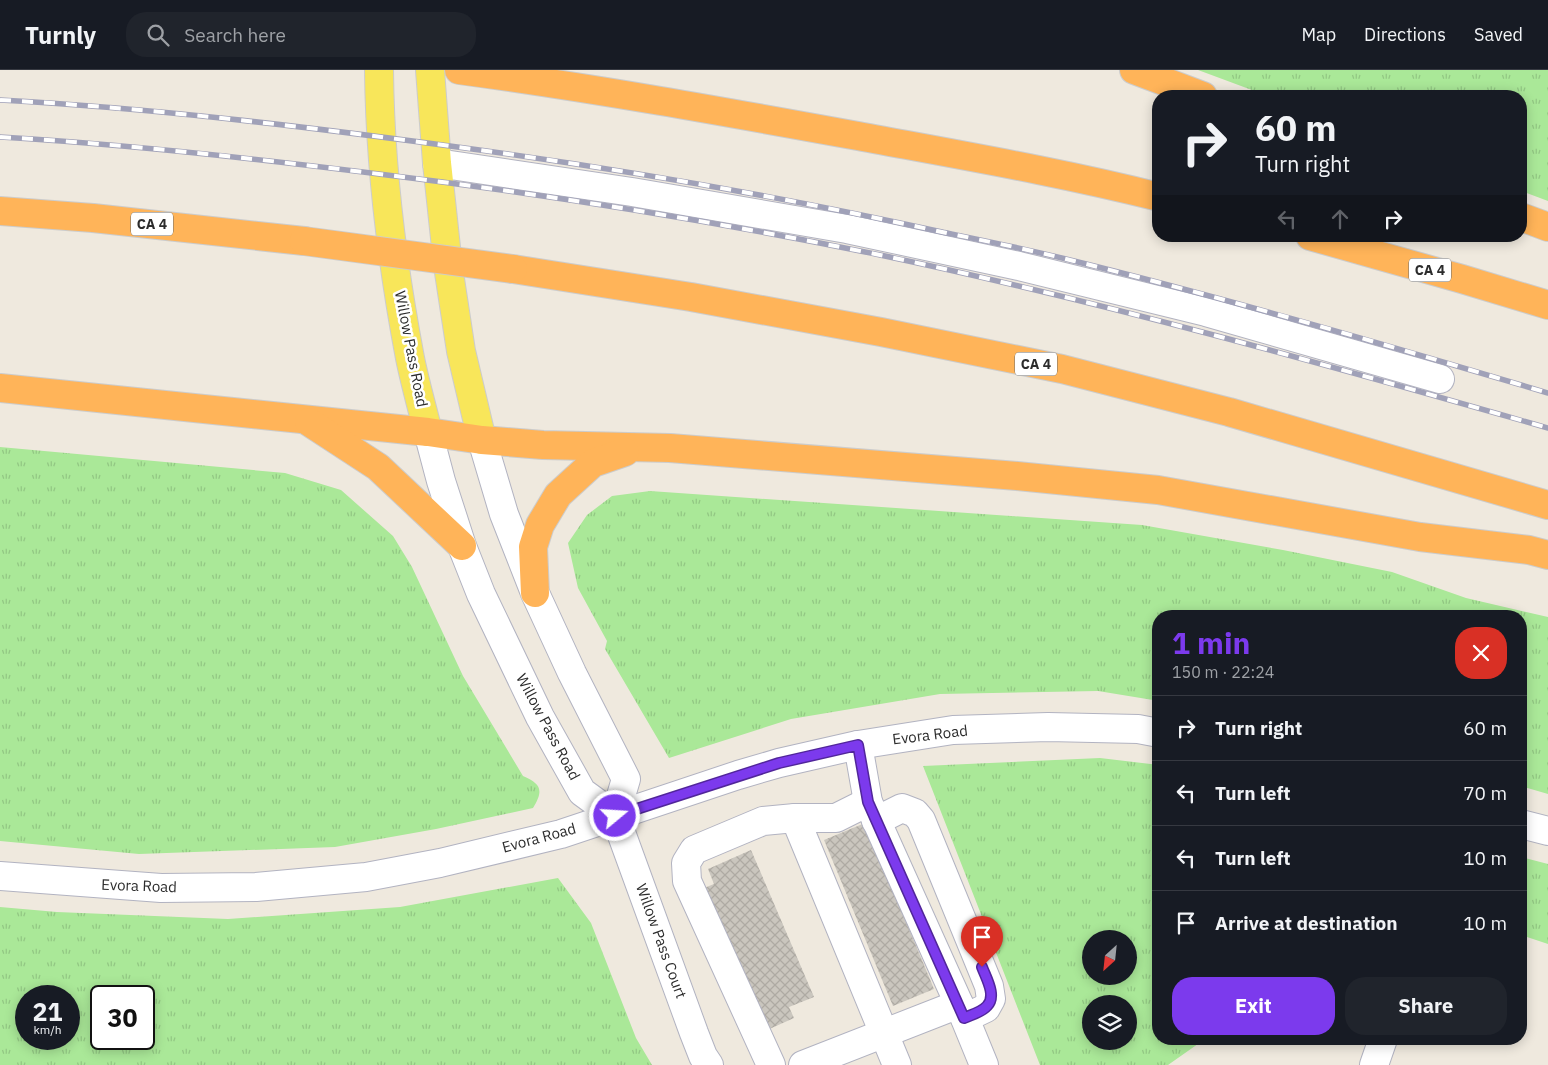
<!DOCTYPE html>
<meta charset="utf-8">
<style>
body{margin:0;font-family:"IBM Plex Sans",sans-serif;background:#20242c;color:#f1f3f6;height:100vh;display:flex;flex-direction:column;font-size:19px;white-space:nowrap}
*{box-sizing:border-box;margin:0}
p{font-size:16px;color:#9ea1a6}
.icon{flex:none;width:28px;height:28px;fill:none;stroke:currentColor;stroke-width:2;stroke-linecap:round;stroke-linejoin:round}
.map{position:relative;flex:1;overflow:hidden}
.panel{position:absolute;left:1152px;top:540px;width:375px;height:435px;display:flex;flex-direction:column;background:#171b24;border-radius:20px;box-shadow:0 2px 12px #0003}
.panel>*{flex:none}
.banner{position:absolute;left:1152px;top:20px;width:375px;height:152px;border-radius:20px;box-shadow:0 2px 12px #0003;background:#171b24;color:#f1f3f6;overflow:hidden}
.needle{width:32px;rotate:207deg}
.tools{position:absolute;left:1082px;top:860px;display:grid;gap:10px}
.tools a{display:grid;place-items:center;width:55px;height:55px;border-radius:50%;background:#171b24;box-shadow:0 2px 12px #0003;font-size:25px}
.speed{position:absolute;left:15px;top:915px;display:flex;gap:10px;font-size:25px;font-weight:700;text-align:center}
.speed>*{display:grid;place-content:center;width:65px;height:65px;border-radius:50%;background:#171b24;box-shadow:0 2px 12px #0003;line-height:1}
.speed small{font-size:12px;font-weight:400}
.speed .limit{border:2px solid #111;border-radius:8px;background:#fff;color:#111}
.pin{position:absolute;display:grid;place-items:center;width:42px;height:42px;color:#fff;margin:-51px -21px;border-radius:50% 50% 50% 0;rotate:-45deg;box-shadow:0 0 5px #0007}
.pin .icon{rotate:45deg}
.me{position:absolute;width:55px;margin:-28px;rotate:72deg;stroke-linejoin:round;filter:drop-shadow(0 0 4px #0008)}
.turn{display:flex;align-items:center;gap:18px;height:105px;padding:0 20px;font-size:22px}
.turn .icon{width:65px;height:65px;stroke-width:2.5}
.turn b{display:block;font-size:35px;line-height:42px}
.lanes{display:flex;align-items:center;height:48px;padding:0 20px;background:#0003;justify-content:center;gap:25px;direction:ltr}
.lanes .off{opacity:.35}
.round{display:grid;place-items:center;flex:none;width:52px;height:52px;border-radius:20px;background:#20242c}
.summary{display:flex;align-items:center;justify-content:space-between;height:85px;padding:0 20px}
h1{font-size:30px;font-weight:700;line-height:38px;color:#7c3aed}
.primary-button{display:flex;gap:10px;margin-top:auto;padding:10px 20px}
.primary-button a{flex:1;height:58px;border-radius:20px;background:#7c3aed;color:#fff;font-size:20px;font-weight:700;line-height:58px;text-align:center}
.primary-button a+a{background:#20242c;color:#f1f3f6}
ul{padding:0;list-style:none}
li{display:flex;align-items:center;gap:15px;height:65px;padding:0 20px;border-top:1px solid #363941}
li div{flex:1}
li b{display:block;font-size:19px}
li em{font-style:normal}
header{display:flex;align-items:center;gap:30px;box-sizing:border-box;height:70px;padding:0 25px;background:#171b24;border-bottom:1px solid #363941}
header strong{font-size:24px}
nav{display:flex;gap:28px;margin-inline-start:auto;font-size:18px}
.search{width:350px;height:45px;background:#20242c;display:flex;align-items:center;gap:12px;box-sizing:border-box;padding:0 18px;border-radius:20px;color:#9ea1a6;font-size:19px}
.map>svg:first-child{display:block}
.grass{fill:url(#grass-tufts);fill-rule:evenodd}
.building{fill:url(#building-cross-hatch)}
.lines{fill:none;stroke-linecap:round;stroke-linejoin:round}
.minor-casing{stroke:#b2b3c1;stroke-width:30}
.major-casing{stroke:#ccc;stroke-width:30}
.highway-casing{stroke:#ccc;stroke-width:30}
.minor{stroke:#fff;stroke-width:28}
.major{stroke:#f8e65a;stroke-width:28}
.highway{stroke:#ffb459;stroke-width:28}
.rail-casing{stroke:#a0a1b8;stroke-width:5.5}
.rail{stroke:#fff;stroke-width:4;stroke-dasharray:11;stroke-linecap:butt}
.highway-bridge-casing{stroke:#ccc;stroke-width:30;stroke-linecap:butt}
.highway-bridge{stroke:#ffb459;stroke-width:28}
.route-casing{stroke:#51269a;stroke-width:12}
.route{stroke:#7c3aed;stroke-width:9}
.labels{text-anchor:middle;stroke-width:5;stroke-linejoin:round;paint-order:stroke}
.shield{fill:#fff;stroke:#6b6b6b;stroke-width:1}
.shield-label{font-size:14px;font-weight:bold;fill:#2c2c2c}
.street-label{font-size:15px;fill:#2c2c2c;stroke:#fff}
</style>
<header>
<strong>Turnly</strong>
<div class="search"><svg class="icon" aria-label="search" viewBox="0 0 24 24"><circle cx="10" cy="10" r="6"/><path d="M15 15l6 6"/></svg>Search here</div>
<nav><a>Map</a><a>Directions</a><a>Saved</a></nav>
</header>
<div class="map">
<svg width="1548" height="995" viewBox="0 0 1548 995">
<defs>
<pattern id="grass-tufts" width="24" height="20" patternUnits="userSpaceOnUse" patternTransform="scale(1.25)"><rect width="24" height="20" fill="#aae898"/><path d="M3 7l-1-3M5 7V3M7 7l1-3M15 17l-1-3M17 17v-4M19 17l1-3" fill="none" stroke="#92c783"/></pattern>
<pattern id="building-cross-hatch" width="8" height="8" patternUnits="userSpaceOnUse" patternTransform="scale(1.25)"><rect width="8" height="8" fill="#cac6be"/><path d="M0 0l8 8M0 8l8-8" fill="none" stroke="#aeaaa3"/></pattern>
</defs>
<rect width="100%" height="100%" fill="#efe9de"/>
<g class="grass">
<path d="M 1198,0 L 1548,0 L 1548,131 L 1521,121 L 1521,26 L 1268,26 Z"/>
<path d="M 0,377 L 285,403 L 341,420 L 393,466 L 412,497 L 463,606 L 523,706 C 541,714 544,720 533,738 L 436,759 L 335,777 L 139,784 L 0,771 Z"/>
<path d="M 650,421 L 1142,455 L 1283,480 L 1392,502 L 1466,528 L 1548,547 L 1548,724 L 1521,716 L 1521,546 L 1159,546 L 1159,631 L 1098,621 L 940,624 L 791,649 L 669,688 L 605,579 L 607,571 L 578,518 L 568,473 L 587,445 L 612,426 Z"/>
<path d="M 1100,688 L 1159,695 L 1159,969 L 1205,969 L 1168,995 L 1040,995 L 923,696 ZM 1091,869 L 1129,869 L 1129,906 L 1091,906 ZM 1091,934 L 1129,934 L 1129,971 L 1091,971 Z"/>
<path d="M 1521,787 L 1548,794 L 1548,874 L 1521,865 Z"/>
<path d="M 558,808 L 591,853 L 636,968 L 652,995 L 0,995 L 0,837 L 57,842 L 228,849 L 400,837 ZM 69,926 L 69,969 L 26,969 L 26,926 ZM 144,926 L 144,969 L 101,969 L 101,926 Z"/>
</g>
<g class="building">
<path d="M 865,753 L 934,919 L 893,936 L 824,770 Z"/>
<path d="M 751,780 L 814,927 L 789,937 L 794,948 L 765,961 L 704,818 L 714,814 L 708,799 Z"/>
</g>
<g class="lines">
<g class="minor-casing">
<g id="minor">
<path d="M 437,93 L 632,122 L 847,159 L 1019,196 L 1206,242 L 1440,309"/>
<path d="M 428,362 L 441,411 L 462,476 L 481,524 L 540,647 L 582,722 L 615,746"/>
<path d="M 482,370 L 504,444 L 535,523 L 572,603 L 626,709 L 615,746"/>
<path d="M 858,675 L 868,732 L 959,934 L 984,995"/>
<path d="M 615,746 L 694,963 L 703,986 L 709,995"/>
<path d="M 795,748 L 897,995"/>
<path d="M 876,751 L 902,738 L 915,743 L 921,750 L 989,916 L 991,929 L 986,938 L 965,948"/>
<path d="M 1521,754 L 1548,761"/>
<path d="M 0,806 L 161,818 L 256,817 L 366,807 L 440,793 L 561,764 L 738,705 L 779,693 L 858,675 L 953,660 L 1048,657 L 1138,659 L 1159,663"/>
<path d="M 771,995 L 687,811 L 686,793 L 694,780 L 763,751 L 795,748 L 836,748 L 868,732"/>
<path d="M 803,995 L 959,934"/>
<path d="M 1374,995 L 1383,969"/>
</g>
</g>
<g class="major-casing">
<g id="major">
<path d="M 379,0 C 380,96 392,193 410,288 C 415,313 422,337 428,362"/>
<path d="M 430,0 L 437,93 L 448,196 L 461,281 L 482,370"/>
</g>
</g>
<g class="highway-casing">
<g id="highway">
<path d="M 459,0 C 593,18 726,42 858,66 C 959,85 1060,102 1159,127"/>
<path d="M 1134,0 L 1203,26"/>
<path d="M 0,141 L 93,148 L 304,171"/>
<path d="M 1521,147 L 1548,157"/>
<path d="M 1310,166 L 1462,209 L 1548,235"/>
<path d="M 513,199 L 691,227 L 881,262 L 1062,299 L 1229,342 L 1548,435"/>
<path d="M 0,318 L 428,362 L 482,370 L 543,375 L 670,378 L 1017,406 L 1158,420 L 1420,467 L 1529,480 L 1548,485"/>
<path d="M 309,352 L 378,397 L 462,476"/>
<path d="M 535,523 L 533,477 L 540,455 L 558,425 L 593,393 L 625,382"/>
</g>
</g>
<use href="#minor" class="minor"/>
<use href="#major" class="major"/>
<use href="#highway" class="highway"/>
<g class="rail-casing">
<g id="rail">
<path d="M 0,30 C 151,38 300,56 450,76 C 615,98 779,126 942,162 C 986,171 1031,180 1074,191 C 1233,230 1391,276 1548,323"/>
<path d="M 0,67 C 121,74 242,87 363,102 C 537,123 709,150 880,185 C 1105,232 1327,295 1548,358"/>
</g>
</g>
<use href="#rail" class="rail"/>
<g class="highway-bridge-casing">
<path id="highway-bridge" d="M 304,171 L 513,199"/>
</g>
<use href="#highway-bridge" class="highway-bridge"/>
</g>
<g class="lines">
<g class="route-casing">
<path id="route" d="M 615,746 L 779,693 L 858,675 L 868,732 L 964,948 C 971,945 982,942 987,936 C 997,926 986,908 982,897"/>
</g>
<use href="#route" class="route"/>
</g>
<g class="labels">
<g class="shield">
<rect x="131" y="142.5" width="42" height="23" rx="4"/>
<rect x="1409" y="188.5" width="42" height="23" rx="4"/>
<rect x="1015" y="282.5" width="42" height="23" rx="4"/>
</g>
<g class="shield-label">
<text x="152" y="159">CA 4</text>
<text x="1430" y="205">CA 4</text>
<text x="1036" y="299">CA 4</text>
</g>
<g class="street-label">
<text transform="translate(411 279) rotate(79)" y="5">Willow Pass Road</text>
<text transform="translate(548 657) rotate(62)" y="5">Willow Pass Road</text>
<text transform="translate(930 665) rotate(-7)" y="5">Evora Road</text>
<text transform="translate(539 768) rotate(-15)" y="5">Evora Road</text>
<text transform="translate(139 816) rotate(2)" y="5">Evora Road</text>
<text transform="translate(661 871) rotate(70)" y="5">Willow Pass Court</text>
</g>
</g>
</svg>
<div class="tools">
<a><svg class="needle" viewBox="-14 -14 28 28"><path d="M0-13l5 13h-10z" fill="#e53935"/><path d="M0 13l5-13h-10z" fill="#9ea1a6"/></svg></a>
<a><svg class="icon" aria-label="layers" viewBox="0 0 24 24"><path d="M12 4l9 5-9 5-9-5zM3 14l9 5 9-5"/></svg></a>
</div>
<div class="speed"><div>21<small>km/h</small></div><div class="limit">30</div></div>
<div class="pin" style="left:982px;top:897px;background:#d93025"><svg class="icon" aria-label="arrive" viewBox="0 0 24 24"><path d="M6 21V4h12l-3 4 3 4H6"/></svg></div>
<svg class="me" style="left:615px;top:746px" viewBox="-20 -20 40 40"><circle r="17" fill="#7c3aed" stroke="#fff" stroke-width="3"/><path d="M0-11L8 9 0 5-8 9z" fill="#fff"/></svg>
<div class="banner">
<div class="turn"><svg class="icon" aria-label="right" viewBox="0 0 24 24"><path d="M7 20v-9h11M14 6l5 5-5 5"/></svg><div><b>60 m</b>Turn right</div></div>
<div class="lanes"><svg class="icon off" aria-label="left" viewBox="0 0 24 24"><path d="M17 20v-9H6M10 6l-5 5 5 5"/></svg><svg class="icon off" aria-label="ahead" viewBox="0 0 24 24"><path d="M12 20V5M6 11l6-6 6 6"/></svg><svg class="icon" aria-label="right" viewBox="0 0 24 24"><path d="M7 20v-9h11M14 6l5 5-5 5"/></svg></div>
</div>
<section class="panel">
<div class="summary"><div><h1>1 min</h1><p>150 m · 22:24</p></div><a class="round" style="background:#d93025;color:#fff"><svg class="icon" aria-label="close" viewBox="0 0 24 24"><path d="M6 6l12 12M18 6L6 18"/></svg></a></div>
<ul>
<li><svg class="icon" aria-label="right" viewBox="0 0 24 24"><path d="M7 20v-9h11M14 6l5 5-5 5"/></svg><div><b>Turn right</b></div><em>60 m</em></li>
<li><svg class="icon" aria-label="left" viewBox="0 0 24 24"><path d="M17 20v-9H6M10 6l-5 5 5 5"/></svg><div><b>Turn left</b></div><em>70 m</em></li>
<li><svg class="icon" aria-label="left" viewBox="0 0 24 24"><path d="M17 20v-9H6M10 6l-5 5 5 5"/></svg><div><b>Turn left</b></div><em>10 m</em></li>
<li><svg class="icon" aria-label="arrive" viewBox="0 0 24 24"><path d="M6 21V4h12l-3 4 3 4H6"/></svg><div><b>Arrive at destination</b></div><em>10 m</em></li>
</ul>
<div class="primary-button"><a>Exit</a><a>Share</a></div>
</section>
</div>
